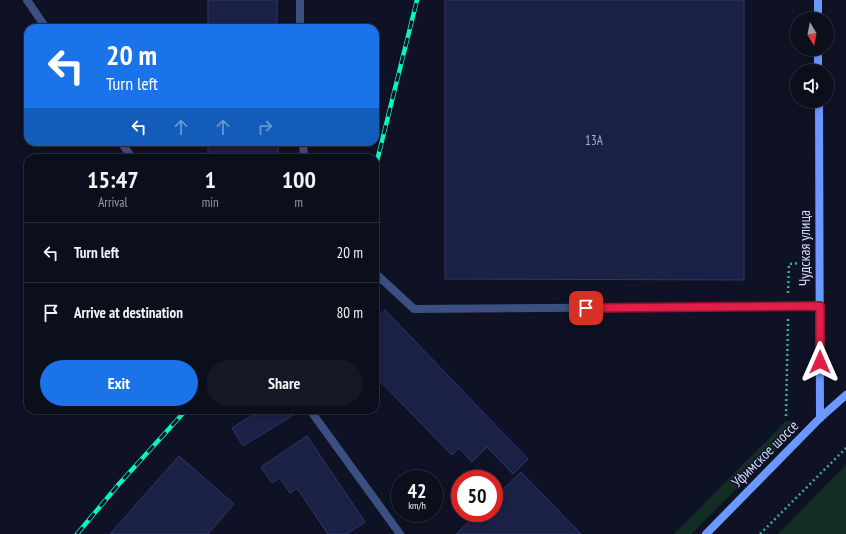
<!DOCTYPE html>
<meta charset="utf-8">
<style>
body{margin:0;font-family:"PT Sans Narrow",sans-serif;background:#141724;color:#f1f3f6;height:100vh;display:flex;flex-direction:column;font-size:15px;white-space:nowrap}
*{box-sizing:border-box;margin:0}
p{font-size:13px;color:#9a9ca3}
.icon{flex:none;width:22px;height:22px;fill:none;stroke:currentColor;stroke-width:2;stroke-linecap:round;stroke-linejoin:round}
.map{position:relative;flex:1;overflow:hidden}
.drawer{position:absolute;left:24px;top:154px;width:355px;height:260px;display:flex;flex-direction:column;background:#0b0e1b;border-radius:12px;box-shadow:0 2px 6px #0003,0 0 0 1px #2b2e3a}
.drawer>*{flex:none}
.guide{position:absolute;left:24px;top:24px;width:355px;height:122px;border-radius:12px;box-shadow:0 2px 6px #0003,0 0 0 1px #2b2e3a;background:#1a73e8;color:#fff;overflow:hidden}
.needle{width:26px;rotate:170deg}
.controls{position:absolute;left:790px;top:12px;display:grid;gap:8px}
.controls a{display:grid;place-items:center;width:44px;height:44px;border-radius:50%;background:#0b0e1b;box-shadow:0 2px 6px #0003,0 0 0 1px #2b2e3a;font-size:20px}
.speed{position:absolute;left:391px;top:470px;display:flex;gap:8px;font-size:20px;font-weight:700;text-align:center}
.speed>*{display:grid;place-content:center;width:52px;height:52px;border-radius:50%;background:#0b0e1b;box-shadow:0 2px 6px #0003,0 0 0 1px #2b2e3a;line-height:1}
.speed small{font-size:10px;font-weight:400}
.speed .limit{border:6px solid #d22;background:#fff;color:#111}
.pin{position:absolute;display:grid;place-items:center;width:34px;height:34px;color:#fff;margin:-17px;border-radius:8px;box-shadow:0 2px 6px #0006}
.me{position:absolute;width:44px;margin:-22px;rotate:0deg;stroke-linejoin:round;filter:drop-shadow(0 0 3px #0008)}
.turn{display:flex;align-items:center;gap:14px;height:84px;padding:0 16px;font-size:18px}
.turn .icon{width:52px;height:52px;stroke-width:2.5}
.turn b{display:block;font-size:28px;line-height:34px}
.lanes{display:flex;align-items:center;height:38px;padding:0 16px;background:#0003;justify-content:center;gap:20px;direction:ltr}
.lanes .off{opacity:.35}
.eta{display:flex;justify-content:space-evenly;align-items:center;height:68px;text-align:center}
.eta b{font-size:24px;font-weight:800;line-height:28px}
.primary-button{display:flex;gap:8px;margin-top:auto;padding:8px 16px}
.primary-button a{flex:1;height:46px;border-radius:24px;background:#1a73e8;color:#fff;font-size:16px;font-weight:800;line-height:46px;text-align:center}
.primary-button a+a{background:#141724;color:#f1f3f6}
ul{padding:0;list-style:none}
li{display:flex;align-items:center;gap:12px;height:60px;padding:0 16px;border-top:1px solid #2b2e3a}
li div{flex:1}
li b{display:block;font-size:15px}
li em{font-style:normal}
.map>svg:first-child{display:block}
.green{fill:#122e24}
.building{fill:#1b2045;stroke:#2e3670}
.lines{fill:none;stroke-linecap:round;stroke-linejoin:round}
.path{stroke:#31b382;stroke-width:2.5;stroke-dasharray:2 3;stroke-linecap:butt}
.service{stroke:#3b4f82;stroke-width:8}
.secondary{stroke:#6c97fc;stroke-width:8}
.rail-casing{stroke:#05f8c1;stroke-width:4.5}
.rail{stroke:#0f1224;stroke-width:3;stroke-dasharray:9;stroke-linecap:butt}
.route-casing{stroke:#92132f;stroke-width:10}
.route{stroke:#e11d48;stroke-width:7}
.labels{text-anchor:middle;stroke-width:3;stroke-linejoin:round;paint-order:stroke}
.number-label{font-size:13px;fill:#a5add0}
.street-label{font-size:15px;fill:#d3dcfe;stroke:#0f1224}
</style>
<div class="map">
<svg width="846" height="534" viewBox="0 0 846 534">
<rect width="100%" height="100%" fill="#0f1224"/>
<g class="green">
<path d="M 786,421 L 791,421 L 795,422 L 795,427 L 794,432 L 691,534 L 674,534 Z"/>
<path d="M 846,465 L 846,534 L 778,534 Z"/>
</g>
<g class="building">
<rect x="208" y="0" width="69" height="28"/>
<path d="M 445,0 L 744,0 L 744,280 L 445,279 Z"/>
<rect x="208" y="142" width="70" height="16"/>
<path d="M 385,310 L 528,459 L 513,474 L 487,447 L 472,462 L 459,448 L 452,455 L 375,376 L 375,320 Z"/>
<path d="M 261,410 L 301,410 L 243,446 L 232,428 Z"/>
<path d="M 307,436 L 365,522 L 347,534 L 328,534 L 297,488 L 290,493 L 280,478 L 272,483 L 261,467 Z"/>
<path d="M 179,456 L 234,504 L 208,534 L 110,534 Z"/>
<path d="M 521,472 L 581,534 L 456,534 L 478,513 L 494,513 L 494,498 Z"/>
</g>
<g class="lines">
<g class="path">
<path d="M 788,293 L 789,264 L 800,263"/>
<path d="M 786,416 L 788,318"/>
<path d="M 760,534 L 846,448"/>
</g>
<g class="service">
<path d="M 27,0 L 46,28"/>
<path d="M 300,0 L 300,28"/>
<path d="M 121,142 L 132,158"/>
<path d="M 303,142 L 304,158"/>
<path d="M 375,273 L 414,309 L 820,306"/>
<path d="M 310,410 L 400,534"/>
</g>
<g class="secondary">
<path d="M 818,0 L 818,19"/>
<path d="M 818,49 L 818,71"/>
<path d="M 819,101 L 820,418"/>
<path d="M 706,534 L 820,418 L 846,395"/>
</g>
<g class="rail-casing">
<g id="rail">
<path d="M 375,169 L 417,0"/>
<path d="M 77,534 L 119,484 L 186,410"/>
</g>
</g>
<use href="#rail" class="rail"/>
</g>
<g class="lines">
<g class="route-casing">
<path id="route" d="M 586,308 L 820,306 L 820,362"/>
</g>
<use href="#route" class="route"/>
</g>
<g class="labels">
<g class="number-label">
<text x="594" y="145">13А</text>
</g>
<g class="street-label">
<text transform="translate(805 248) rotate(-90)" y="5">Чудская улица</text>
<text transform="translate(765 454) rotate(-45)" y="5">Уфимское шоссе</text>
</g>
</g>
</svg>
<div class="controls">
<a><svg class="needle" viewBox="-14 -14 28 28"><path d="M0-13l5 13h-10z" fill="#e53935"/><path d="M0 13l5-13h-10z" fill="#9a9ca3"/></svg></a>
<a><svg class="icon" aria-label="sound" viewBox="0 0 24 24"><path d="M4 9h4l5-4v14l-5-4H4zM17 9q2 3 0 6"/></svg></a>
</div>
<div class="speed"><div>42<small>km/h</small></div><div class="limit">50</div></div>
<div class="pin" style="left:586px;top:308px;background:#d93025"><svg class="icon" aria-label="arrive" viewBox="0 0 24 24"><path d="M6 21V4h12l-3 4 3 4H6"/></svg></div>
<svg class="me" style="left:820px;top:362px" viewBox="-20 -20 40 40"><path d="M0-17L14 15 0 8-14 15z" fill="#e11d48" stroke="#fff" stroke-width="4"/></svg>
<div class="guide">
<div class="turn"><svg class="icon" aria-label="left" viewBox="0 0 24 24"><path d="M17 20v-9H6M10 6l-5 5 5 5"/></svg><div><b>20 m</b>Turn left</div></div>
<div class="lanes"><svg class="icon" aria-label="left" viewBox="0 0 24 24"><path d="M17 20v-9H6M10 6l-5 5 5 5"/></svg><svg class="icon off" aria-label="ahead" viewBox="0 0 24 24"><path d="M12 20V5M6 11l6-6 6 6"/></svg><svg class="icon off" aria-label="ahead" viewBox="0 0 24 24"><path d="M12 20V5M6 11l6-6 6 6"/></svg><svg class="icon off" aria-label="right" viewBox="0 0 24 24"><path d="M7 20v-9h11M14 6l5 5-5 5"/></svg></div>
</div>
<section class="drawer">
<div class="eta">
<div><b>15:47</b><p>Arrival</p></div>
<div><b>1</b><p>min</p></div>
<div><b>100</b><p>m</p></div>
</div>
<ul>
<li><svg class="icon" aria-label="left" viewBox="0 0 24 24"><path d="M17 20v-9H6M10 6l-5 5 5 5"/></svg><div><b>Turn left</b></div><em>20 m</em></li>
<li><svg class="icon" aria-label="arrive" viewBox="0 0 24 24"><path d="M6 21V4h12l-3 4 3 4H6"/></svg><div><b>Arrive at destination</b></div><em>80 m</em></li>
</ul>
<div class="primary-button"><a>Exit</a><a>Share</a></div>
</section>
</div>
